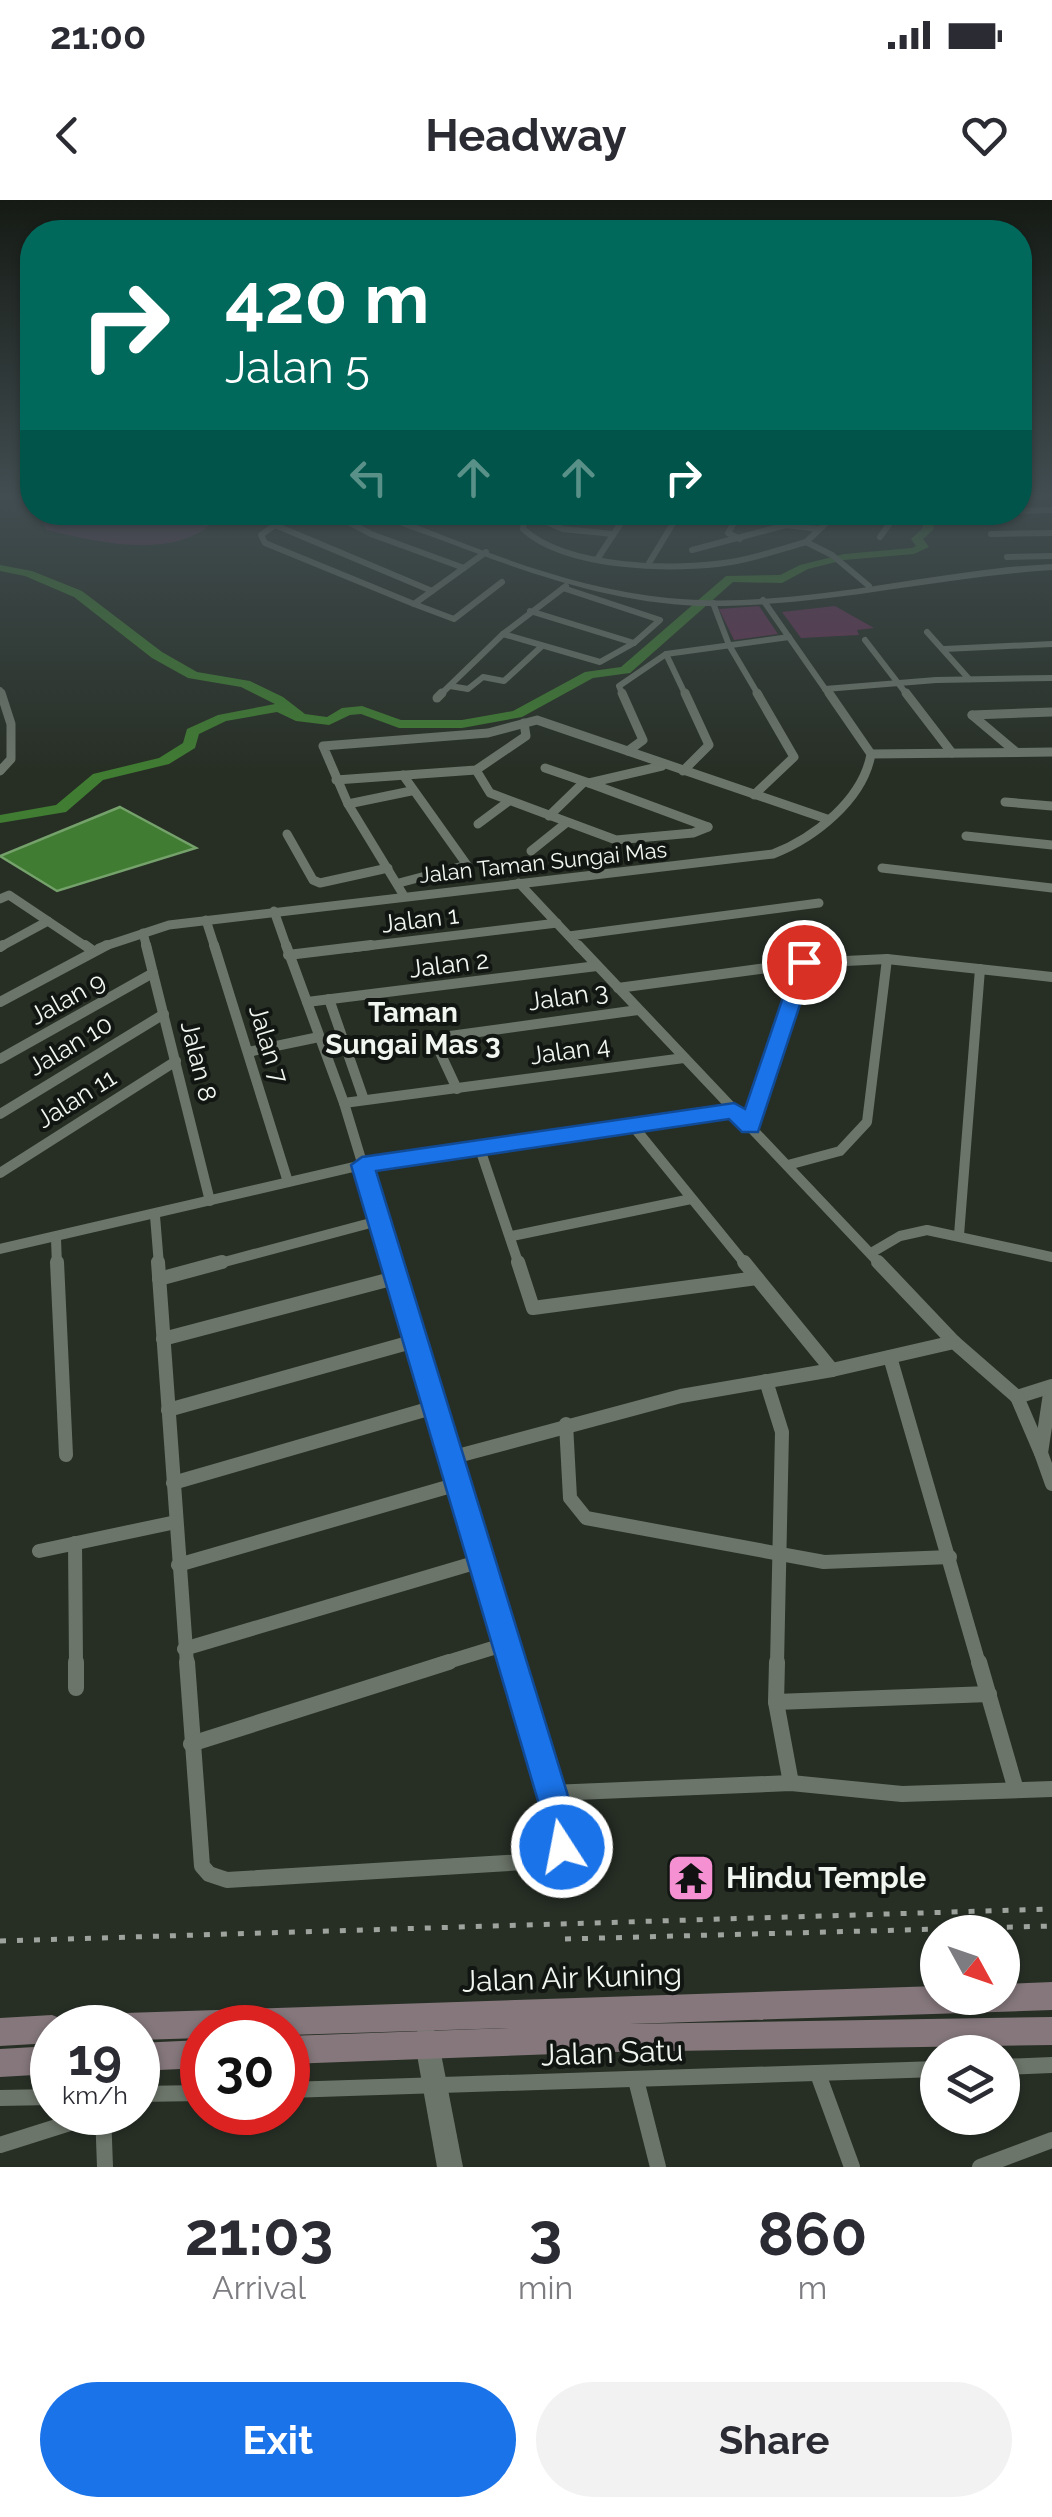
<!DOCTYPE html>
<style>
body{margin:0;font-family:Raleway,sans-serif;background:#f2f2f3;color:#2b2b33;height:100vh;display:flex;flex-direction:column;font-size:38px;white-space:nowrap}
*{box-sizing:border-box;margin:0}
p{font-size:32px;color:#7c7c81}
.icon{flex:none;width:55px;height:55px;fill:none;stroke:currentColor;stroke-width:2;stroke-linecap:round;stroke-linejoin:round}
.map{position:relative;height:1967px;overflow:hidden}
.drawer{display:flex;flex-direction:column;background:#fff;flex:1}
.drawer>*{flex:none}
.top-card{position:absolute;left:20px;top:20px;width:1012px;height:305px;border-radius:40px;box-shadow:0 2px 8px #0004;background:#00695c;color:#fff;overflow:hidden}
.needle{width:65px;rotate:130deg}
.fabs{position:absolute;left:920px;top:1715px;display:grid;gap:20px}
.fabs a{display:grid;place-items:center;width:100px;height:100px;border-radius:50%;background:#fff;box-shadow:0 2px 8px #0004;font-size:50px}
.speed{position:absolute;left:30px;top:1805px;display:flex;gap:20px;font-size:50px;font-weight:700;text-align:center}
.speed>*{display:grid;place-content:center;width:130px;height:130px;border-radius:50%;background:#fff;box-shadow:0 2px 8px #0004;line-height:1}
.speed small{font-size:25px;font-weight:400}
.speed .limit{border:15px solid #d22;background:#fff;color:#111}
.pin{position:absolute;display:grid;place-items:center;width:85px;height:85px;color:#fff;margin:-42px;border:5px solid #fff;border-radius:50%;box-shadow:0 2px 10px #0007}
.me{position:absolute;width:110px;margin:-55px;rotate:349deg;stroke-linejoin:round;filter:drop-shadow(0 0 8px #0008)}
.turn{display:flex;align-items:center;gap:35px;height:210px;padding:0 40px;font-size:45px}
.turn .icon{width:130px;height:130px;stroke-width:2.5}
.turn b{display:block;font-size:70px;line-height:85px}
.lanes{display:flex;align-items:center;height:95px;padding:0 40px;background:#0003;justify-content:center;gap:50px;direction:ltr}
.lanes .off{opacity:.35}
.eta{display:flex;justify-content:space-evenly;align-items:center;height:170px;text-align:center}
.eta b{font-size:60px;font-weight:700;line-height:70px}
.primary-button{display:flex;gap:20px;margin-top:auto;padding:20px 40px}
.primary-button a{flex:1;height:115px;border-radius:60px;background:#1a73e8;color:#fff;font-size:40px;font-weight:700;line-height:115px;text-align:center}
.primary-button a+a{background:#f2f2f3;color:#2b2b33}
.status{display:flex;justify-content:space-between;align-items:center;height:70px;padding:0 50px;background:#fff;direction:ltr}
.status svg{height:28px;fill:currentColor}
header{display:flex;justify-content:space-between;align-items:center;height:130px;padding:0 40px;background:#fff;font-size:45px;font-weight:700}
.map>svg:first-child{display:block}
.green{fill:#683256}
.water{fill:#407c32;stroke:#75a16b;stroke-width:2.5}
.lines{fill:none;stroke-linecap:round;stroke-linejoin:round}
.river{fill:#407c32;fill-rule:evenodd}
.minor-far4{stroke:#6c756a;stroke-width:6}
.minor-far3{stroke:#6c756a;stroke-width:9}
.minor-far2{stroke:#6c756a;stroke-width:10}
.minor-far1{stroke:#6c756a;stroke-width:14}
.minor{stroke:#6c756a;stroke-width:16}
.tertiary{fill:#6c756a;fill-rule:evenodd}
.secondary{fill:#85777c;fill-rule:evenodd}
.rail{stroke:#9ea49d;stroke-width:5;stroke-dasharray:6 11;stroke-linecap:butt}
.route{fill:#1a73e8;stroke:#114b97;stroke-width:2.5}
.labels{text-anchor:middle;stroke-width:8;stroke-linejoin:round;paint-order:stroke}
.far-street-label{font-size:22px;fill:#f1f6f0;stroke:#121612}
.street-label{font-size:25px;fill:#f1f6f0;stroke:#121612}
.neighbourhood-label{font-size:28px;font-weight:bold;fill:#f1f6f0;stroke:#121612}
.near-poi-label{font-size:30px;font-weight:bold;fill:#f1f6f0;stroke:#121612;text-anchor:start}
.near-street-label{font-size:30px;fill:#f1f6f0;stroke:#121612}
</style>
<div class="status"><b>21:00</b><svg viewBox="0 0 49 12"><path d="M0 12V9h3v3zM5 12V6h3v6zM10 12V3h3v9zM15 12V0h3v12zM26 1h20v11H26zM47 4h2v5h-2z"/></svg></div>
<header><svg class="icon" aria-label="back" viewBox="0 0 24 24"><path d="M15 5l-7 7 7 7"/></svg>Headway<svg class="icon" aria-label="heart" viewBox="0 0 24 24"><path d="M12 20l-8-8c-3-5 5-10 8-4 3-6 11-1 8 4z"/></svg></header>
<div class="map">
<svg width="1052" height="1967" viewBox="0 0 1052 1967">
<rect width="100%" height="100%" fill="#272f25"/>
<g class="green">
<path d="M 53,313 L 53,312 L 222,313 C 182,364 99,342 46,330 L 43,319 Z"/>
<path d="M 759,406 L 778,434 L 734,440 L 719,409 Z"/>
<path d="M 835,406 L 874,428 L 857,430 L 859,435 L 801,438 L 782,412 Z"/>
</g>
<path class="water" d="M 120,607 L 196,648 L 57,691 L 0,656 Z"/>
<g class="lines">
<path class="river" d="M 963,312 L 957,319 L 935,321 L 933,330 L 923,339 L 929,347 L 914,354 L 844,360 L 808,369 L 782,383 L 733,382 L 630,473 L 593,478 L 522,517 L 462,528 L 399,528 L 361,514 L 350,515 L 329,525 L 296,521 L 277,512 L 226,521 L 199,534 L 195,548 L 169,564 L 103,580 L 66,612 L 0,623 L 0,615 L 56,605 L 93,574 L 159,558 L 183,543 L 187,529 L 218,515 L 275,504 L 241,487 L 188,478 L 152,458 L 74,397 L 25,376 L 0,371 L 0,365 L 32,371 L 82,391 L 162,452 L 197,472 L 250,481 L 283,497 L 305,514 L 327,517 L 342,508 L 362,506 L 401,520 L 462,520 L 513,511 L 585,472 L 621,467 L 726,376 L 780,375 L 800,365 L 844,354 L 912,348 L 916,346 L 911,339 L 922,329 L 926,316 Z"/>
<g class="minor-far4">
<path d="M 1020,311 L 1052,310"/>
<path d="M 305,312 L 275,325 L 432,391"/>
<path d="M 330,312 L 371,334 L 464,368"/>
<path d="M 525,312 L 523,329 C 567,369 675,371 731,362 C 757,358 781,349 806,342"/>
<path d="M 740,312 L 728,333 L 740,339"/>
<path d="M 838,312 L 806,342 L 832,355 L 869,386"/>
<path d="M 537,318 L 563,329 L 613,334"/>
<path d="M 275,325 L 261,335 L 265,343 L 414,404"/>
<path d="M 991,334 L 1052,333"/>
<path d="M 880,337 L 898,312"/>
<path d="M 692,350 L 786,325 L 818,329"/>
<path d="M 486,352 L 414,404 L 454,419 L 502,382"/>
<path d="M 1007,357 L 1052,356"/>
<path d="M 598,358 L 628,312"/>
<path d="M 649,363 L 680,312"/>
<path d="M 763,400 L 830,496"/>
<path d="M 713,403 L 729,445 L 759,496"/>
<path d="M 530,411 L 634,443"/>
<path d="M 927,432 L 969,479"/>
<path d="M 503,434 L 600,462 L 634,443 L 660,420 L 563,388"/>
<path d="M 865,440 L 908,496"/>
<path d="M 944,449 L 1052,444"/>
<path d="M 666,454 L 686,496"/>
<path d="M 450,486 L 468,489 L 483,477 L 504,481 L 542,446"/>
<path d="M 825,489 L 936,480 L 1052,478"/>
<path d="M 0,490 L 2,496"/>
<path d="M 439,496 L 503,434 L 566,386"/>
<path d="M 623,496 L 619,486 L 666,454 L 789,437"/>
</g>
<g class="minor-far3">
<path d="M 622,493 L 643,540 L 628,551"/>
<path d="M 906,493 L 952,553"/>
<path d="M 437,498 L 442,493"/>
<path d="M 972,515 L 1052,512"/>
<path d="M 972,515 L 1016,552"/>
<path d="M 871,554 L 1052,552"/>
<path d="M 545,568 L 589,583 L 662,566"/>
<path d="M 476,570 L 490,593 L 616,640 L 693,633 L 708,627"/>
<path d="M 0,571 L 11,559 L 11,524 L 1,493"/>
<path d="M 683,571 L 709,545 L 685,493"/>
<path d="M 336,580 L 476,570 L 526,536 L 524,523"/>
<path d="M 589,583 L 708,627"/>
<path d="M 754,595 L 794,557 L 757,493"/>
<path d="M 1005,602 L 1052,606"/>
<path d="M 348,604 L 411,591"/>
<path d="M 549,616 L 584,582"/>
<path d="M 478,624 L 509,601"/>
<path d="M 287,634 L 313,680 L 320,683 L 388,668"/>
<path d="M 966,636 L 1052,645"/>
<path d="M 531,651 L 566,623"/>
<path d="M 882,668 L 1052,688"/>
<path d="M 399,683 L 467,665 L 403,575"/>
<path d="M 519,683 L 580,748"/>
<path d="M 404,696 L 348,604 L 323,546 L 488,533 L 537,520 L 827,619"/>
<path d="M 0,699 L 9,695 L 88,748"/>
<path d="M 274,711 L 287,748"/>
<path d="M 206,720 L 215,748"/>
<path d="M 143,733 L 147,748"/>
<path d="M 569,736 L 819,703"/>
<path d="M 0,747 L 48,721"/>
<path d="M 99,748 L 169,725 L 773,654 C 814,638 863,600 871,554 L 829,493"/>
<path d="M 350,748 L 557,723"/>
</g>
<g class="minor-far2">
<path d="M 85,745 L 92,750"/>
<path d="M 146,745 L 210,1001"/>
<path d="M 214,745 L 288,982"/>
<path d="M 286,745 L 344,903 L 393,1065"/>
<path d="M 578,745 L 881,1065"/>
<path d="M 0,747 L 3,745"/>
<path d="M 288,755 L 371,745"/>
<path d="M 804,763 L 887,759 L 1052,777"/>
<path d="M 618,788 L 804,763 L 750,926"/>
<path d="M 329,799 L 364,900"/>
<path d="M 0,802 L 107,745"/>
<path d="M 307,802 L 597,766"/>
<path d="M 248,852 L 319,837"/>
<path d="M 0,859 L 153,773"/>
<path d="M 457,889 L 437,846 L 450,836 L 638,810"/>
<path d="M 344,903 L 684,858"/>
<path d="M 0,914 L 164,814"/>
<path d="M 633,926 L 746,1065"/>
<path d="M 479,946 L 519,1065"/>
<path d="M 788,965 L 840,951 L 867,922 L 887,759"/>
<path d="M 0,973 L 176,861"/>
<path d="M 155,1016 L 159,1065"/>
<path d="M 959,1035 L 980,769"/>
<path d="M 512,1036 L 691,999"/>
<path d="M 56,1039 L 57,1065"/>
<path d="M 0,1049 L 362,965 L 734,910"/>
<path d="M 871,1053 L 900,1036 L 927,1030 L 1052,1057"/>
<path d="M 213,1065 L 378,1021"/>
</g>
<g class="minor-far1">
<path d="M 57,1062 L 66,1255"/>
<path d="M 158,1062 L 187,1464"/>
<path d="M 392,1062 L 513,1464"/>
<path d="M 518,1062 L 533,1108 L 757,1078"/>
<path d="M 744,1062 L 832,1170"/>
<path d="M 878,1062 L 954,1142 L 1017,1197 L 1052,1186"/>
<path d="M 159,1079 L 222,1062"/>
<path d="M 163,1139 L 395,1078"/>
<path d="M 890,1157 L 979,1464"/>
<path d="M 766,1181 L 782,1232 L 777,1464"/>
<path d="M 1051,1187 L 1041,1253 L 1052,1284"/>
<path d="M 1017,1197 L 1041,1253"/>
<path d="M 168,1210 L 415,1141"/>
<path d="M 566,1224 L 570,1298 L 586,1318 L 824,1362 L 950,1357"/>
<path d="M 450,1258 L 681,1196 L 832,1170 L 954,1142"/>
<path d="M 173,1283 L 435,1207"/>
<path d="M 75,1343 L 76,1464"/>
<path d="M 39,1351 L 176,1322"/>
<path d="M 178,1365 L 458,1284"/>
<path d="M 184,1449 L 481,1361"/>
<path d="M 441,1464 L 506,1444"/>
</g>
<g class="minor">
<path d="M 76,1462 L 76,1488"/>
<path d="M 187,1462 L 202,1666 L 209,1674 L 227,1680 L 541,1661 L 556,1655 L 564,1635 L 512,1462"/>
<path d="M 777,1462 L 776,1502 L 791,1583"/>
<path d="M 979,1462 L 1016,1590"/>
<path d="M 776,1502 L 989,1494"/>
<path d="M 191,1544 L 449,1462"/>
<path d="M 551,1593 L 791,1583 L 902,1594 L 1052,1589"/>
<path d="M 1002,1867 L 1052,1865"/>
<path d="M 818,1874 L 852,1967"/>
<path d="M 636,1880 L 658,1967"/>
<path d="M 288,1890 L 938,1869"/>
<path d="M 138,1894 L 202,1893"/>
<path d="M 0,1898 L 52,1897"/>
<path d="M 103,1912 L 105,1967"/>
<path d="M 0,1945 L 79,1920 L 90,1912"/>
<path d="M 980,1967 L 1052,1940"/>
</g>
<g class="tertiary">
<path d="M 371,312 L 384,312 C 475,348 569,388 668,398 C 781,409 897,379 1009,367 L 1052,364 L 1052,370 C 939,377 827,406 713,406 C 622,406 533,375 449,343 C 423,333 395,325 371,312 Z"/>
<path d="M 426,1826 L 434,1830 L 438,1838 L 463,1967 L 437,1967 L 414,1838 L 418,1830 Z"/>
</g>
<g class="secondary">
<path d="M 1052,1782 L 1052,1810 L 630,1824 L 1052,1817 L 1052,1845 L 611,1852 L 288,1864 L 288,1836 L 509,1828 L 288,1835 L 288,1828 L 202,1828 L 202,1838 L 138,1840 L 138,1828 L 80,1828 L 84,1818 L 94,1814 L 938,1786 L 938,1798 L 1002,1798 L 1002,1784 Z"/>
<path d="M 52,1815 L 62,1819 L 65,1828 L 52,1828 L 52,1843 L 0,1846 L 0,1818 Z"/>
<path d="M 202,1840 L 202,1868 L 138,1871 L 138,1843 Z"/>
<path d="M 52,1846 L 52,1874 L 0,1877 L 0,1849 Z"/>
</g>
<g class="rail">
<path d="M 565,1739 L 1052,1726"/>
<path d="M 0,1741 L 1052,1709"/>
</g>
</g>
<linearGradient id="sky" x2="0" y2="1"><stop stop-color="#151a14"/><stop offset="0.52" stop-color="#414d51"/><stop offset="1" stop-color="#414d51" stop-opacity="0"/></linearGradient>
<rect width="1052" height="570" fill="url(#sky)"/>
<path class="route" d="M 804,757 L 814,762 L 758,932 L 742,932 L 729,919 L 376,971 L 580,1635 L 574,1658 L 562,1663 L 551,1658 L 548,1635 L 351,965 L 362,957 L 734,903 L 745,909 L 795,762 Z"/>
<defs>
<g id="temple-square" transform="scale(2.5)"><rect x="-9" y="-9" width="18" height="18" rx="4" fill="#f591d2" stroke="#121612"/><path d="M0-6L5-2H3V0L6.5 2.5H4V6H1.5V3h-3V6H-4V2.5H-6.5L-3 0V-2H-5Z" fill="#111"/></g>
</defs>
<g fill-rule="evenodd">
<use href="#temple-square" x="691" y="1678"/>
</g>
<g class="labels">
<g class="far-street-label">
<text transform="translate(543 662) rotate(-6)" y="8">Jalan Taman Sungai Mas</text>
</g>
<g class="street-label">
<text transform="translate(420 719) rotate(-7)" y="9">Jalan 1</text>
<text transform="translate(449 764) rotate(-7)" y="9">Jalan 2</text>
<text transform="translate(568 796) rotate(-8)" y="9">Jalan 3</text>
<text transform="translate(67 798) rotate(-29)" y="9">Jalan 9</text>
<text transform="translate(269 844) rotate(73)" y="9">Jalan 7</text>
<text transform="translate(70 845) rotate(-31)" y="9">Jalan 10</text>
<text transform="translate(570 850) rotate(-8)" y="9">Jalan 4</text>
<text transform="translate(199 861) rotate(76)" y="9">Jalan 8</text>
<text transform="translate(76 898) rotate(-32)" y="9">Jalan 11</text>
</g>
<g class="neighbourhood-label">
<text x="413" y="822">Taman<tspan x="413" dy="32">Sungai Mas 3</tspan></text>
</g>
<g class="near-poi-label">
<text x="726" y="1688">Hindu Temple</text>
</g>
<g class="near-street-label">
<text transform="translate(572 1778) rotate(-2)" y="10">Jalan Air Kuning</text>
<text transform="translate(612 1853) rotate(-2)" y="10">Jalan Satu</text>
</g>
</g>
</svg>
<div class="fabs">
<a><svg class="needle" viewBox="-14 -14 28 28"><path d="M0-13l5 13h-10z" fill="#e53935"/><path d="M0 13l5-13h-10z" fill="#7c7c81"/></svg></a>
<a><svg class="icon" aria-label="layers" viewBox="0 0 24 24"><path d="M12 4l9 5-9 5-9-5zM3 14l9 5 9-5"/></svg></a>
</div>
<div class="speed"><div>19<small>km/h</small></div><div class="limit">30</div></div>
<div class="pin" style="left:804px;top:762px;background:#d93025"><svg class="icon" aria-label="arrive" viewBox="0 0 24 24"><path d="M6 21V4h12l-3 4 3 4H6"/></svg></div>
<svg class="me" style="left:562px;top:1647px" viewBox="-20 -20 40 40"><circle r="17" fill="#1a73e8" stroke="#fff" stroke-width="3"/><path d="M0-11L8 9 0 5-8 9z" fill="#fff"/></svg>
<div class="top-card">
<div class="turn"><svg class="icon" aria-label="right" viewBox="0 0 24 24"><path d="M7 20v-9h11M14 6l5 5-5 5"/></svg><div><b>420 m</b>Jalan 5</div></div>
<div class="lanes"><svg class="icon off" aria-label="left" viewBox="0 0 24 24"><path d="M17 20v-9H6M10 6l-5 5 5 5"/></svg><svg class="icon off" aria-label="ahead" viewBox="0 0 24 24"><path d="M12 20V5M6 11l6-6 6 6"/></svg><svg class="icon off" aria-label="ahead" viewBox="0 0 24 24"><path d="M12 20V5M6 11l6-6 6 6"/></svg><svg class="icon" aria-label="right" viewBox="0 0 24 24"><path d="M7 20v-9h11M14 6l5 5-5 5"/></svg></div>
</div>
</div>
<section class="drawer">
<div class="eta">
<div><b>21:03</b><p>Arrival</p></div>
<div><b>3</b><p>min</p></div>
<div><b>860</b><p>m</p></div>
</div>
<div class="primary-button"><a>Exit</a><a>Share</a></div>
</section>
